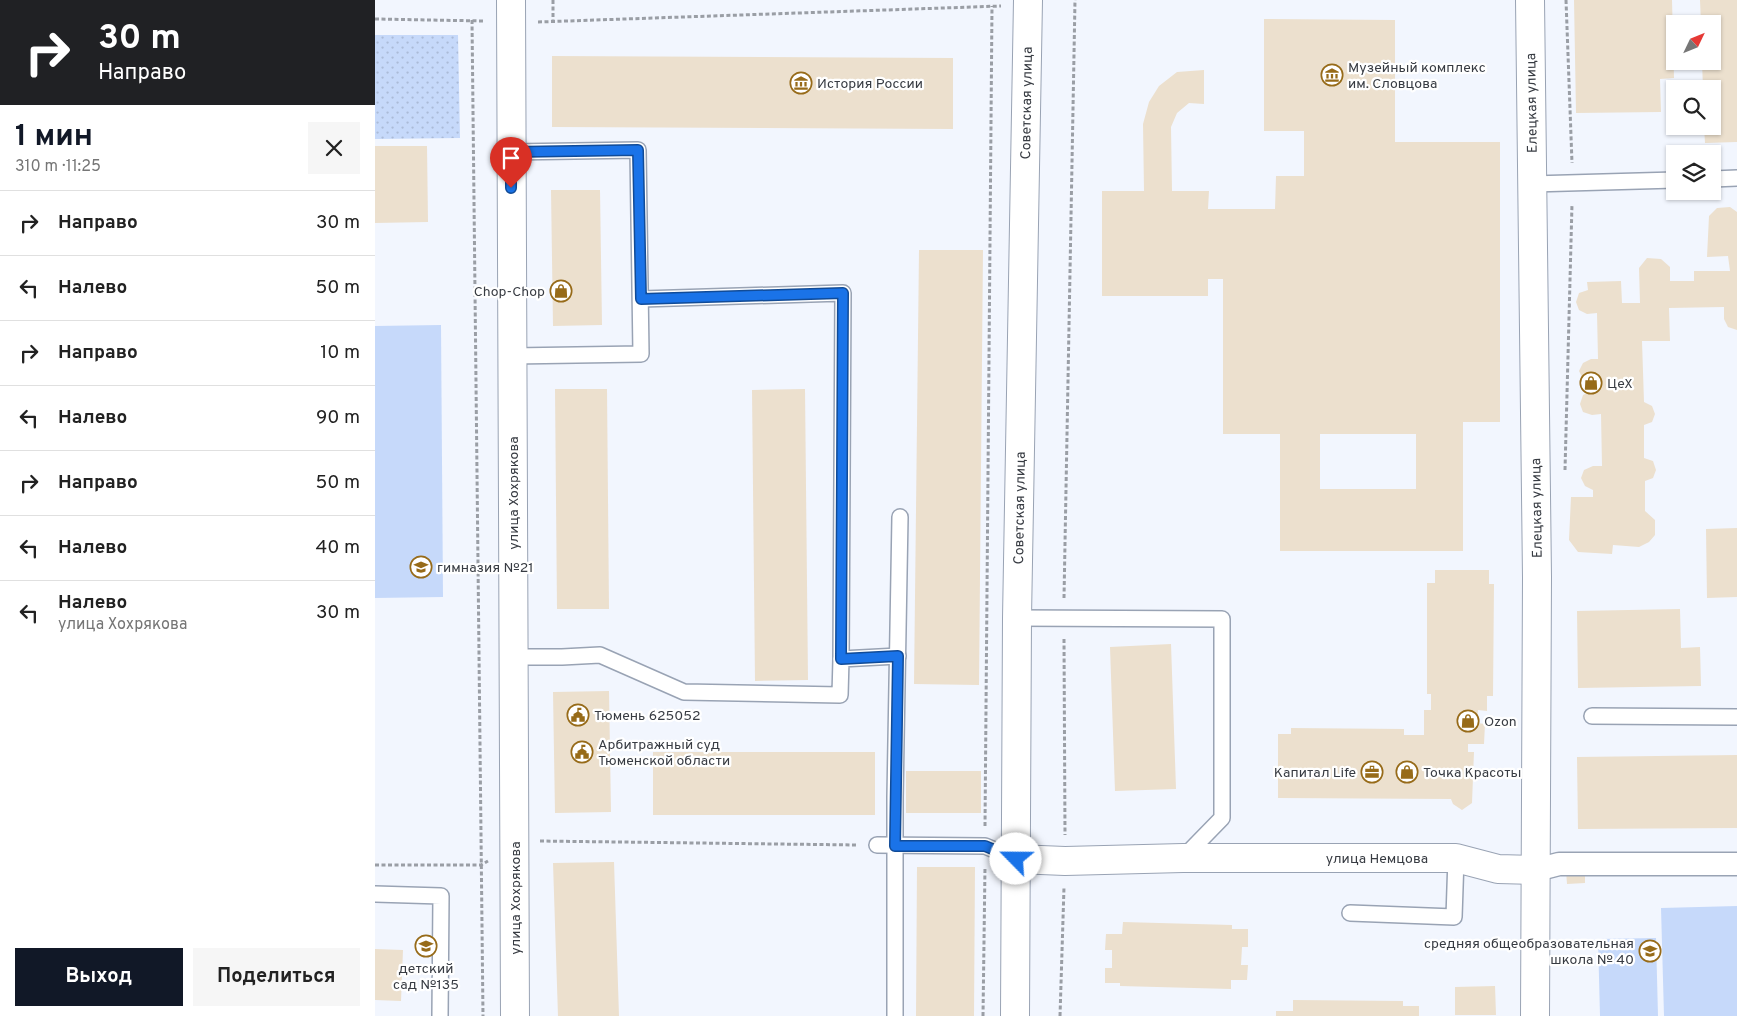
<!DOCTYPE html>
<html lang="ru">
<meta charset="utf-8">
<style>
body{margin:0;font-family:Overpass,sans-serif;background:#f6f6f6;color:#222;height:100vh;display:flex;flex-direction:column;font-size:19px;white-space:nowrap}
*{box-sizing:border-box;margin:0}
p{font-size:16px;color:#767676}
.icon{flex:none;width:28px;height:28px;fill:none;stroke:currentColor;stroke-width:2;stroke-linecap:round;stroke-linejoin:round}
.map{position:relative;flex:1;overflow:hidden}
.details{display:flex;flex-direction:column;background:#fff;width:375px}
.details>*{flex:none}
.top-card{background:#202124;color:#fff;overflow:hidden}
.needle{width:32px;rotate:47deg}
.controls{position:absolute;left:1291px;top:15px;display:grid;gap:10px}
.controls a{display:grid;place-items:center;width:55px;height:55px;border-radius:0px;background:#fff;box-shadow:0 1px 4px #0004;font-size:25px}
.pin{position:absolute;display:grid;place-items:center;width:42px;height:42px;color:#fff;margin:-51px -21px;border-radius:50% 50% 50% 0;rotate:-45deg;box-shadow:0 0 5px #0007}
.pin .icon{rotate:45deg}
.me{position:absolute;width:55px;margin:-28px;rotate:293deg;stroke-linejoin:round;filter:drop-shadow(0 0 4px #0008)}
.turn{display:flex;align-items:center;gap:18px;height:105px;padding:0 15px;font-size:22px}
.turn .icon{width:65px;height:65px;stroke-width:2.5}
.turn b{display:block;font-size:35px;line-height:42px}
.round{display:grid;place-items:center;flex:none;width:52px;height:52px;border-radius:0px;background:#f6f6f6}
.overview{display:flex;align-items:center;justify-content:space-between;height:85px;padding:0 15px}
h1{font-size:30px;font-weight:700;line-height:38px;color:#111827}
.button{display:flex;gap:10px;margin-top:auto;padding:10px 15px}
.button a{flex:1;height:58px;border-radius:0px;background:#111827;color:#fff;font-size:20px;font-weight:700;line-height:58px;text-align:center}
.button a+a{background:#f6f6f6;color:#222}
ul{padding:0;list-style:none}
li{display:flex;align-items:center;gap:15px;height:65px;padding:0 15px;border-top:1px solid #e0e0e0}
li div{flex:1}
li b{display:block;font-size:19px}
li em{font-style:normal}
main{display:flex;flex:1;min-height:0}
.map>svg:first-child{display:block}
.park{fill:url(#park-dots)}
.garden{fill:#c6d9fa}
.building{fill:#ece0ce;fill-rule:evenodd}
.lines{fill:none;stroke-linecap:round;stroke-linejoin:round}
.service-casing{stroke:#99a3b4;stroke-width:18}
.pedestrian-casing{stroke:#99a3b4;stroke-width:25}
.minor-casing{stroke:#99a3b4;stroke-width:30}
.tertiary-casing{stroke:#99a3b4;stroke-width:30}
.path{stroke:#9a9ea5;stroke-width:3;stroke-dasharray:4 2.5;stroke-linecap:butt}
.service{stroke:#fff;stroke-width:15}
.pedestrian{stroke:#fff;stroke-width:22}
.minor{stroke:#fff;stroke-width:28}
.tertiary{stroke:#fff;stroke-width:28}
.route-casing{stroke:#114b97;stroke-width:12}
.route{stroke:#1a73e8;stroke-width:9}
.labels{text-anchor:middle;stroke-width:4.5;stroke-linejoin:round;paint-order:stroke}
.poi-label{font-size:14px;fill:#383c43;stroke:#fff;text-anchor:start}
.street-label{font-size:14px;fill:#383c43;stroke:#fff}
</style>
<main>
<section class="details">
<div class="top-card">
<div class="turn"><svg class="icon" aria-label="right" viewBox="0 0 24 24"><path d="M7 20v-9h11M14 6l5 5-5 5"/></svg><div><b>30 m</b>Направо</div></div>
</div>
<div class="overview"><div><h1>1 мин</h1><p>310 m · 11:25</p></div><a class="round"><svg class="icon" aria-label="close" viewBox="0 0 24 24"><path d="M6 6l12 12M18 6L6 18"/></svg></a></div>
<ul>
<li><svg class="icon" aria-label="right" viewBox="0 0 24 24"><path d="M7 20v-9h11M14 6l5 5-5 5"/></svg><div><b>Направо</b></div><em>30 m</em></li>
<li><svg class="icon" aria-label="left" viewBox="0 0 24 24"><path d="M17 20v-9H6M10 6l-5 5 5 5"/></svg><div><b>Налево</b></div><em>50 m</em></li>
<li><svg class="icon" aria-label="right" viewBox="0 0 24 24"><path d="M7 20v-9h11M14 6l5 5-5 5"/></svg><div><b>Направо</b></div><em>10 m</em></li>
<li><svg class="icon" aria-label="left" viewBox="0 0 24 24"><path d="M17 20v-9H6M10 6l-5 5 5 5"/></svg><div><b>Налево</b></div><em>90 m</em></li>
<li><svg class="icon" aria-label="right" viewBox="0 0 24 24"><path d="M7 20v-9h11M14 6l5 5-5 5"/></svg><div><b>Направо</b></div><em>50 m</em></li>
<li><svg class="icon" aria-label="left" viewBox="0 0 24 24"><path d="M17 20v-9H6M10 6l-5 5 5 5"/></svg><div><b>Налево</b></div><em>40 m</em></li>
<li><svg class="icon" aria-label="left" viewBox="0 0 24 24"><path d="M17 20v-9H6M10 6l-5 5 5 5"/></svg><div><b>Налево</b><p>улица Хохрякова</p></div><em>30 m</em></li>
</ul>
<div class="button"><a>Выход</a><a>Поделиться</a></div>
</section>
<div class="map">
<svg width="1362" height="1016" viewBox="0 0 1362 1016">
<defs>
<pattern id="park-dots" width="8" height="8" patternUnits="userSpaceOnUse" patternTransform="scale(1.25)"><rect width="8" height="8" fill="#c6d9fa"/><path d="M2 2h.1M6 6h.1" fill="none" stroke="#abbbd8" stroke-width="1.8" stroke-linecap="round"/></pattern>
</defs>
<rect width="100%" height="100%" fill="#f2f6fe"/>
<path class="park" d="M 0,35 L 83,35 L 85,138 L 0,139 Z"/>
<g class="garden">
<path d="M 66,325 L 68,597 L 0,598 L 0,326 Z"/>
<path d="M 1362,906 L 1362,1016 L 1289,1016 L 1286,908 Z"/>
<path d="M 1281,938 L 1283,1016 L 1225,1016 L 1223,939 Z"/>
</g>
<g class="building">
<path d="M 1199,0 L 1297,0 L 1299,78 L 1285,79 L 1286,112 L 1201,113 Z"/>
<path d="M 1325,0 L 1362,0 L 1362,142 L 1330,143 L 1329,126 L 1338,126 L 1338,89 L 1328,89 L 1327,61 L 1338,61 L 1338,24 L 1326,24 Z"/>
<path d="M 889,19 L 1020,20 L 1020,142 L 1125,142 L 1125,422 L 1088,422 L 1088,551 L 905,551 L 905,434 L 848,434 L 848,279 L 833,279 L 833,296 L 727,296 L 727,191 L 769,191 L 768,124 L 774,102 L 784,86 L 802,72 L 829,70 L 829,104 L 814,103 L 802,113 L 796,127 L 797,191 L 834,191 L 833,209 L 900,209 L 901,176 L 929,176 L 929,131 L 889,131 ZM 945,434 L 1041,434 L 1041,489 L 945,489 Z"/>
<path d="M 177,56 L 578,58 L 578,129 L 177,127 Z"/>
<path d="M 0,146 L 52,146 L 53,222 L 0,223 Z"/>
<path d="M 176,190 L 225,190 L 227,325 L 178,326 Z"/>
<path d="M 1355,207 L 1362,212 L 1362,330 L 1353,327 L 1349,319 L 1349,307 L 1294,308 L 1295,341 L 1267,341 L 1269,402 L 1277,406 L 1280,414 L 1277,422 L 1269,425 L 1269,458 L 1278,461 L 1281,470 L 1278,478 L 1270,481 L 1270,511 L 1280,520 L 1280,535 L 1274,542 L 1264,547 L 1238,545 L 1237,554 L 1203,552 L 1194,540 L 1196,497 L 1218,497 L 1218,490 L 1210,486 L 1206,478 L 1209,470 L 1218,466 L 1227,466 L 1226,414 L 1217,415 L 1208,412 L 1205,404 L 1208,395 L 1216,391 L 1216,382 L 1208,379 L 1204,371 L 1208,363 L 1216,359 L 1223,359 L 1222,313 L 1212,314 L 1204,310 L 1201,302 L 1204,293 L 1213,290 L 1212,282 L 1246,281 L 1247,303 L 1265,303 L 1264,268 L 1272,258 L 1286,259 L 1295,267 L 1295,281 L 1319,281 L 1319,271 L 1355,271 L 1353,256 L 1332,257 L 1334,216 L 1342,208 Z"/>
<path d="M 544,250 L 608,250 L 604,685 L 539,684 Z"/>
<path d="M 180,389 L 232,389 L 234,609 L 182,609 Z"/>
<path d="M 430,389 L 433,680 L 380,681 L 377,390 Z"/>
<path d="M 1362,528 L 1362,597 L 1332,598 L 1331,529 Z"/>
<path d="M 1060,570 L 1114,570 L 1114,584 L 1119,584 L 1118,696 L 1112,696 L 1112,711 L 1103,710 L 1102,723 L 1110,724 L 1109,744 L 1093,744 L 1093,752 L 1099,752 L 1097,803 L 1087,810 L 1078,804 L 1076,799 L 903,798 L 903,734 L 916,734 L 916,728 L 1029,729 L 1029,735 L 1049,735 L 1049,710 L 1056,710 L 1056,694 L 1052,694 L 1052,583 L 1060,583 Z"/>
<path d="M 1305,609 L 1306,648 L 1325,647 L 1326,686 L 1203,688 L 1202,611 Z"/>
<path d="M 796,644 L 801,789 L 740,791 L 735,647 Z"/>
<path d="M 234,691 L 236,812 L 180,813 L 178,692 Z"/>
<rect x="278" y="752" width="222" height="63"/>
<path d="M 1362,755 L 1362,828 L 1203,829 L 1202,757 Z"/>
<rect x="531" y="771" width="75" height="42"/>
<path d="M 239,862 L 244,1016 L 183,1016 L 178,863 Z"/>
<path d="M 542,867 L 600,867 L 599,1016 L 541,1016 Z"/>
<path d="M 1210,869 L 1210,883 L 1192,884 L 1191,870 Z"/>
<path d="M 748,922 L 857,925 L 857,929 L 873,929 L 873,947 L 867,947 L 866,965 L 873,965 L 872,980 L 856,980 L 856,989 L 745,986 L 745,983 L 730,983 L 730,968 L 737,968 L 737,950 L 730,950 L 731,934 L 747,934 Z"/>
<path d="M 0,949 L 28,950 L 26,1001 L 0,1000 Z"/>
<path d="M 1120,986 L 1121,1015 L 1080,1015 L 1080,987 Z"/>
<path d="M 918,1000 L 1028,1001 L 1028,1006 L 1044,1006 L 1044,1016 L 901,1016 L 901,1011 L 918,1011 Z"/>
</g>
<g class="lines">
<g class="service-casing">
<g id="service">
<path d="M 136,152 L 263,150 L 266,354 L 137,356"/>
<path d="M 1338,179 L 1362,178"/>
<path d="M 1157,184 L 1300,180"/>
<path d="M 266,299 L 468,293 L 466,659"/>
<path d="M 642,618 L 847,619 L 847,818 L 808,858"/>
<path d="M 140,657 L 187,657 L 225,655 L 309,692 L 465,695 L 466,659 L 523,656"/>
<path d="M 1217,716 L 1362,717"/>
<path d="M 502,845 L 610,846 L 641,859"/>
<path d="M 0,894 L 66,896 L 65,1016"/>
<path d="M 975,913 L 1079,917 L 1081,858"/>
<path d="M 520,1016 L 520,797 L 525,517"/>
</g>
</g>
<g class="pedestrian-casing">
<path id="pedestrian" d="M 1161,870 L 1184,864 L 1362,864"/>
</g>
<g class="minor-casing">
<g id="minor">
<path d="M 136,0 L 140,1016"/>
<path d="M 1155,0 L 1162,577 L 1160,1016"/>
<path d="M 641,859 L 690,861 L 808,858 L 1081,858 L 1123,869 L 1161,870"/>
</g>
</g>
<g class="tertiary-casing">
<path id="tertiary" d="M 640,1016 L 642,618 L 653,0"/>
</g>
<g class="path">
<path d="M 178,0 L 178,22"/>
<path d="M 1191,0 L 1197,163"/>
<path d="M 0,19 L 109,21"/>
<path d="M 97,20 L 108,1016"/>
<path d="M 163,22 L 626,6"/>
<path d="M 1190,470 L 1197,204"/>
<path d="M 689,598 L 700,0"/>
<path d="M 689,639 L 690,835"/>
<path d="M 610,826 L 617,6"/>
<path d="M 165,841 L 481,845"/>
<path d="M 0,865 L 106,865 L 113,861"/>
<path d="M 608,1016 L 610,867"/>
<path d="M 685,1016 L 689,887"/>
</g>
<use href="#service" class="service"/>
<use href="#pedestrian" class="pedestrian"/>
<use href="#minor" class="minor"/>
<use href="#tertiary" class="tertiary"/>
</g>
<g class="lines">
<g class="route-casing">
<path id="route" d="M 136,188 L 136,152 L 263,150 L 266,299 L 468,293 L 466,659 L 523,656 L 520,846 L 610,846 L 641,859"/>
</g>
<use href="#route" class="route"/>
</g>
<defs>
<g id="museum-ring" transform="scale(1.125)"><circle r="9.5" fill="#fff" stroke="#976b19" stroke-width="1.5"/><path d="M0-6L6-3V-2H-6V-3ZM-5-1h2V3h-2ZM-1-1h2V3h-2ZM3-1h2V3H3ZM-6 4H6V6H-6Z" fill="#976b19"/></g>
<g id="shop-ring" transform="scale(1.125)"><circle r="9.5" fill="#fff" stroke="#976b19" stroke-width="1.5"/><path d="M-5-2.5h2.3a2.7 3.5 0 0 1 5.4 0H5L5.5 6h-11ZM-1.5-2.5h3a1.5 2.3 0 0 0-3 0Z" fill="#976b19"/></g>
<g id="school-ring" transform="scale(1.125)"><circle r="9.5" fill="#fff" stroke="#976b19" stroke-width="1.5"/><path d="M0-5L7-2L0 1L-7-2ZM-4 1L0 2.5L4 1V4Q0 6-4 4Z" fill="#976b19"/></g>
<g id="civic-ring" transform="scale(1.125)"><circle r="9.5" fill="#fff" stroke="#976b19" stroke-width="1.5"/><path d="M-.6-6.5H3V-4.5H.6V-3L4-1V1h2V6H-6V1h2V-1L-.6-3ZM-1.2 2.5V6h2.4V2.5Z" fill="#976b19"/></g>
<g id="office-ring" transform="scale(1.125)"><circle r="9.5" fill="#fff" stroke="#976b19" stroke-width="1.5"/><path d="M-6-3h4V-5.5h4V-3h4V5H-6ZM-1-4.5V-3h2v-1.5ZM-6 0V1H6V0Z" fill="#976b19"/></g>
</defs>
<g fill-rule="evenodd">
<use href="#museum-ring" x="957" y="75"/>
<use href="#museum-ring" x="426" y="83"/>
<use href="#shop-ring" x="186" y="291"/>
<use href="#shop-ring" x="1216" y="383"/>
<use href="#school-ring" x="46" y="567"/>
<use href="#civic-ring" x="203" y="715"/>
<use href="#shop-ring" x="1093" y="721"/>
<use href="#civic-ring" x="207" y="752"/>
<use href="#office-ring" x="997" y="772"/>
<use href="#shop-ring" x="1032" y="772"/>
<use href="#school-ring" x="51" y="946"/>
<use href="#school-ring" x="1275" y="951"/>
</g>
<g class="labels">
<g class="poi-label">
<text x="973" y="72">Музейный комплекс<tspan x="973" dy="16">им. Словцова</tspan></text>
<text x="442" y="88">История России</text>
<text x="170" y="296" text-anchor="end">Chop-Chop</text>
<text x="1232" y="388">ЦеХ</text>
<text x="62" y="572">гимназия №21</text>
<text x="219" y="720">Тюмень 625052</text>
<text x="1109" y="726">Ozon</text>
<text x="223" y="749">Арбитражный суд<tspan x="223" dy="16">Тюменской области</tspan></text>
<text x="981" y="777" text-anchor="end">Капитал Life</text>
<text x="1048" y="777">Точка Красоты</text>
<text x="1259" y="948" text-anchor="end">средняя общеобразовательная<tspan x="1259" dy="16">школа № 40</tspan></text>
<text x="51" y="973" text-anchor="middle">детский<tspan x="51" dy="16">сад №135</tspan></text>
</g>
<g class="street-label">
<text transform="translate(651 103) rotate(-89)" y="5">Советская улица</text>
<text transform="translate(1156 103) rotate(-91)" y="5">Елецкая улица</text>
<text transform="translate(138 493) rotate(-90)" y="5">улица Хохрякова</text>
<text transform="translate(644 508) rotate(-89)" y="5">Советская улица</text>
<text transform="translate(1161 508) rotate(-91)" y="5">Елецкая улица</text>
<text x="1002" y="863">улица Немцова</text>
<text transform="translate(140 898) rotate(-90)" y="5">улица Хохрякова</text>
</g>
</g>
</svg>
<div class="controls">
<a><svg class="needle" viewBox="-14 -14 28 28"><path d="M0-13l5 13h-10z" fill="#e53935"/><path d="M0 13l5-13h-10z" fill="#767676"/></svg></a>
<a><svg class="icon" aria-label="search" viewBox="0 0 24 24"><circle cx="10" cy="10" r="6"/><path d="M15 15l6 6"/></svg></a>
<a><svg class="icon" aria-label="layers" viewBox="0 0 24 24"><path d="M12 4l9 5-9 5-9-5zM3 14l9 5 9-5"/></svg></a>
</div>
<div class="pin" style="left:136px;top:188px;background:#d93025"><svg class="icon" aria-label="arrive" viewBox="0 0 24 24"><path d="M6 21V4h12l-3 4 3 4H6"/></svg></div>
<svg class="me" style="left:641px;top:859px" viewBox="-20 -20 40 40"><circle r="19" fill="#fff"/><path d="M0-13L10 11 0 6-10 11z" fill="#1a73e8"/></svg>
</div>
</main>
